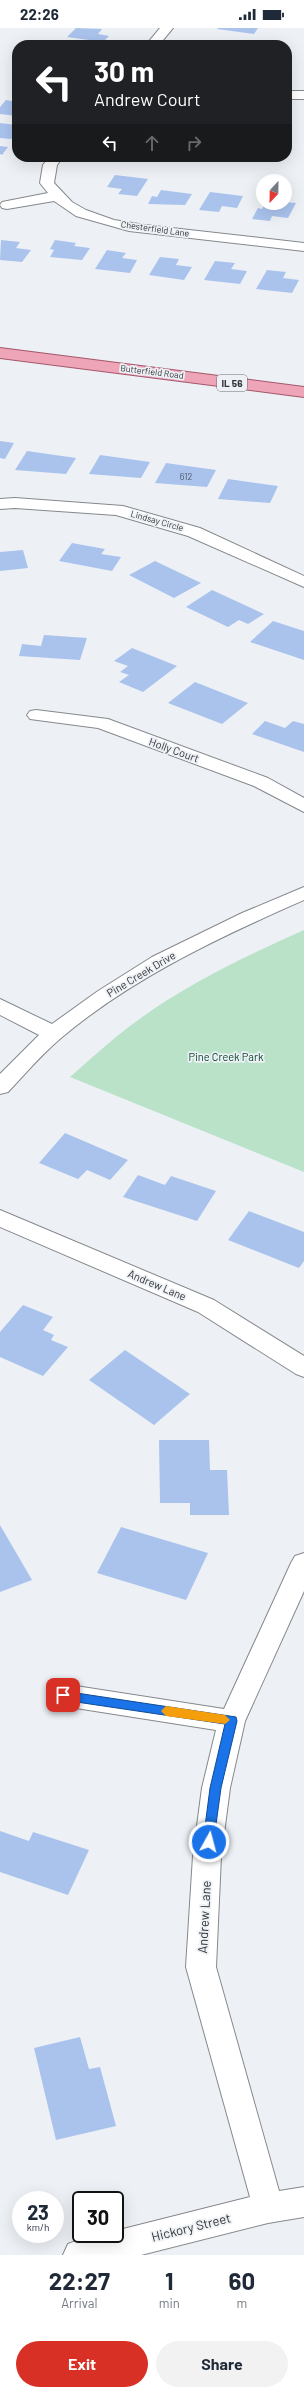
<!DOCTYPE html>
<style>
body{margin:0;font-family:Barlow,sans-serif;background:#f2f2f3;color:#1f2937;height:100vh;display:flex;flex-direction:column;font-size:15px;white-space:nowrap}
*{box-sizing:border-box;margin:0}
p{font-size:13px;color:#747a83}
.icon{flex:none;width:22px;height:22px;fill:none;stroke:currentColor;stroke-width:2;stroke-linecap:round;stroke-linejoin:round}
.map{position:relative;height:2227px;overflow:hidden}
.side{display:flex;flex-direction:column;background:#fff;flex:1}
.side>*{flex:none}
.top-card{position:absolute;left:12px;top:12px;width:280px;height:122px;border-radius:16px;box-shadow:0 4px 16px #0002;background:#202124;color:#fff;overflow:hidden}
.needle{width:26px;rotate:202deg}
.fabs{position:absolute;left:256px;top:146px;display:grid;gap:8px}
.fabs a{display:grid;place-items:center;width:36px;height:36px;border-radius:50%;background:#fff;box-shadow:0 4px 16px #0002;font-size:20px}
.speed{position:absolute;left:12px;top:2163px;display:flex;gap:8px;font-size:20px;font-weight:700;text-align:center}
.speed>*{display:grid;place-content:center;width:52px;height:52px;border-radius:50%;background:#fff;box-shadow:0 4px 16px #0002;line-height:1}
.speed small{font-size:10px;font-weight:400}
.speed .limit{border:2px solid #111;border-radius:6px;background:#fff;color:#111}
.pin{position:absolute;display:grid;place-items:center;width:34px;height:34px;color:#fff;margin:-17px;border-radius:8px;box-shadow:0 2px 6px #0006}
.me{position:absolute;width:44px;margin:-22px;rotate:7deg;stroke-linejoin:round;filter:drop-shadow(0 0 3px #0008)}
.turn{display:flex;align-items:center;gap:14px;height:84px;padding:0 16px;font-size:18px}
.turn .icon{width:52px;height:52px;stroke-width:2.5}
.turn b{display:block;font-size:28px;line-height:34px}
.lanes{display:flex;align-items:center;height:38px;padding:0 16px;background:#0003;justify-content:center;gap:20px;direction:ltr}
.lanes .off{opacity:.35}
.eta{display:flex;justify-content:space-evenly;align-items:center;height:68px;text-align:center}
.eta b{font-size:24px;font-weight:700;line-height:28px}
.cta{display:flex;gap:8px;margin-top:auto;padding:8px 16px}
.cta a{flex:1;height:46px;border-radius:24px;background:#d93025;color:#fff;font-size:16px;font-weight:700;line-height:46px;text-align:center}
.cta a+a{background:#f2f2f3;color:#1f2937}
.status{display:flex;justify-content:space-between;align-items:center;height:28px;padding:0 20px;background:#fff;direction:ltr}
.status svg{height:11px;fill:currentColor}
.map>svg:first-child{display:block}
.green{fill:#b9e2c9}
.building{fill:#aac3ed}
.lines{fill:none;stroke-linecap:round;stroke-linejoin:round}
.minor-casing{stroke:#85888c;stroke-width:2}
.primary-casing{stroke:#a5566b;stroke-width:2}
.minor{fill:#fff;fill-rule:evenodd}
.primary{fill:#eea5b7;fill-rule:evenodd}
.route{fill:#1a73e8;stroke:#114b97}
.slow{fill:#f59e0b}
.labels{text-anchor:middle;stroke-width:3.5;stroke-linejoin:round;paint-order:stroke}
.far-street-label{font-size:9px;fill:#333436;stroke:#edf1f6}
.number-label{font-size:9px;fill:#515864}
.shield{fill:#edf1f6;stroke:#6b6d70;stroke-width:1}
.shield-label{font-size:10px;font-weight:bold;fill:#333436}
.street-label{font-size:11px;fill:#333436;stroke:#edf1f6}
.park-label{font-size:11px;fill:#003f24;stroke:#edf1f6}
.near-street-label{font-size:13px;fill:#333436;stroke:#edf1f6}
</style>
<div class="status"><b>22:26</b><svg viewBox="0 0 49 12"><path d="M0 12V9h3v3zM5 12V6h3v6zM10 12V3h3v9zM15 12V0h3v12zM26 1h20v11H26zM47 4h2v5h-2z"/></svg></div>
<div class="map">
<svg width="304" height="2227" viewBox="0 0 304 2227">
<rect width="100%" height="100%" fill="#edf1f6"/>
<path class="green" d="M 304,902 L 304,1144 L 70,1049 C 85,1036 100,1022 116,1009 C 171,964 239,931 304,902 Z"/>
<g class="building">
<path d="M 76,0 L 102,1 L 98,6 L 109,8 L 103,14 L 67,9 Z"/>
<path d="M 218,0 L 258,0 L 254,6 L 217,1 Z"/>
<path d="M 6,72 L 17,74 L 17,88 L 0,86 L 0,79 Z"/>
<path d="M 0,95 L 17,97 L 17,105 L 11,111 L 0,110 Z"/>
<path d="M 0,118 L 8,119 L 2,127 L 0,126 Z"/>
<path d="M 115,147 L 148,151 L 137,168 L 118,166 L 122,161 L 107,159 Z"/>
<path d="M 161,162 L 192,166 L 185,177 L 148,176 L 152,168 L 157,169 Z"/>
<path d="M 210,164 L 243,168 L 237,180 L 222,178 L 219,184 L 199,182 Z"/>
<path d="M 285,174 L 296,175 L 288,190 L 272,188 L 270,193 L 252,191 L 258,180 L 262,181 L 265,175 Z"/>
<path d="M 1,212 L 20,214 L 16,220 L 31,222 L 22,234 L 0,232 Z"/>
<path d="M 55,212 L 76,215 L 74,218 L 90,220 L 82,232 L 50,229 L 54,222 L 50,221 Z"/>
<path d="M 107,222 L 126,225 L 122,230 L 137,232 L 130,245 L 95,241 Z"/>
<path d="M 160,229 L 179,231 L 176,237 L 192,239 L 184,252 L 149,247 Z"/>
<path d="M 215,233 L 235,235 L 231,241 L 247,243 L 240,256 L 204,252 Z"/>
<path d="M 267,242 L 286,244 L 283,250 L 299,252 L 292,265 L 256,261 Z"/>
<path d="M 0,413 L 14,415 L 5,431 L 0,430 Z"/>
<path d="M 27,423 L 76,430 L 66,446 L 15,442 Z"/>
<path d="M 100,427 L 150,434 L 141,450 L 89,446 Z"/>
<path d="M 166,435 L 216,442 L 207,459 L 155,455 Z"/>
<path d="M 228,451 L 278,458 L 270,475 L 218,471 Z"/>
<path d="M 72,515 L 105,521 L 101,526 L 121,529 L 112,543 L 59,533 Z"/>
<path d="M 23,522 L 28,540 L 0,543 L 0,524 Z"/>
<path d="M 155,533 L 201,555 L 174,570 L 129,547 Z"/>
<path d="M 212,562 L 264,586 L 248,596 L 239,592 L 228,599 L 186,579 Z"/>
<path d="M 273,593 L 304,603 L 304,632 L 250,614 Z"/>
<path d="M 44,607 L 87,610 L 80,632 L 19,628 L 22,616 L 41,618 Z"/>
<path d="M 132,620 L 177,638 L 143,664 L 119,654 L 129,647 L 120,644 L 128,638 L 114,633 Z"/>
<path d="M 195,654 L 248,675 L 222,696 L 168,675 Z"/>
<path d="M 265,693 L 285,700 L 293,693 L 304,696 L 304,724 L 252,706 Z"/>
<path d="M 65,1105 L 128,1132 L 110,1152 L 87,1142 L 78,1151 L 39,1135 Z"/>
<path d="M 138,1147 L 165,1157 L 171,1148 L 216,1163 L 197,1193 L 123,1169 Z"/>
<path d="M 249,1183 L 304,1204 L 304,1233 L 299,1240 L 228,1212 Z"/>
<path d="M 23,1277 L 53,1289 L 43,1302 L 54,1307 L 51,1312 L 68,1319 L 43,1348 L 0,1329 L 0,1304 Z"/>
<path d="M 125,1322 L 190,1366 L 154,1397 L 89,1352 Z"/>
<path d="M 159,1412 L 209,1412 L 210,1442 L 227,1442 L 229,1487 L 190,1487 L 190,1475 L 160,1475 Z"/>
<path d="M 0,1497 L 32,1552 L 0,1564 Z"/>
<path d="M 121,1499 L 208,1525 L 186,1572 L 97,1545 Z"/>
<path d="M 0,1803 L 29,1813 L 33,1804 L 89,1822 L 68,1867 L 0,1844 Z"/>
<path d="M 80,2009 L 89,2041 L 100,2039 L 116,2098 L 56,2112 L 34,2020 Z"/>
</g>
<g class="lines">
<g class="minor-casing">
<g id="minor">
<path d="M 160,0 L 173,0 L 159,17 L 146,17 Z"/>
<rect x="287" y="63" width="17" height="8"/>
<path d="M 49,129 L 63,129 L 57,137 L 54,155 L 72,174 L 86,182 L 114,192 L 145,197 L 304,215 L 304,223 L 129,203 L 76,188 L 54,173 L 7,181 L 2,180 L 0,177 L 2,174 L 48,165 L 40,155 L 43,137 Z"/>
<path d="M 15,470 L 123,478 L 200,500 L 304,548 L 304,559 L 188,508 L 116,487 L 15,480 L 0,481 L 0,471 Z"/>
<path d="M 36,682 L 108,691 L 268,750 L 304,770 L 304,784 L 254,758 L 98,700 L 30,691 L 27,687 L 30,683 Z"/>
<path d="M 304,859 L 304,872 C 220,909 132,950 61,1010 C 42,1026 25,1046 8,1064 L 0,1066 L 0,1046 L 39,1007 L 0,987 L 0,971 L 52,996 L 98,963 L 152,929 L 242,885 Z"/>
<path d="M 0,1182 L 214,1272 L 304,1328 L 304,1349 L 296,1346 L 198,1284 L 0,1199 Z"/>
<path d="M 304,1525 L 304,1563 L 245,1693 L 230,1760 L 221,1828 L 216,1939 L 279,2163 L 304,2159 L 304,2189 L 268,2195 L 141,2227 L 63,2227 L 68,2216 C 83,2210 98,2206 115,2206 L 115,2203 L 250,2169 L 186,1939 L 193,1828 L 202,1760 L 216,1702 L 63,1678 L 54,1675 L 50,1667 L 54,1659 L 63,1656 L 224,1681 L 291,1535 L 295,1528 Z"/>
</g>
</g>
<g class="primary-casing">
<path id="primary" d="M 0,320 L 304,359 L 304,369 L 0,330 Z"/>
</g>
<use href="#minor" class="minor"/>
<use href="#primary" class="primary"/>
</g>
<path class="route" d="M 63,1663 L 236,1689 L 237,1693 L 221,1760 L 213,1818 L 209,1819 L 203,1814 L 210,1760 L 225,1696 L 63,1672 L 57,1667 Z"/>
<path class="slow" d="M 166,1678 L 225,1687 L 230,1692 L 225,1696 L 166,1688 L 161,1683 Z"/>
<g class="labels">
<g class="far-street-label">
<text transform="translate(155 201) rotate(8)" y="3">Chesterfield Lane</text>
<text transform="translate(152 344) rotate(7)" y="3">Butterfield Road</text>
<text transform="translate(157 493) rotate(16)" y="3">Lindsay Circle</text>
</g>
<g class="number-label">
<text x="186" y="452">612</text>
</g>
<rect class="shield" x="217" y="347" width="30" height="16" rx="3"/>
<g class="shield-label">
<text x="232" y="359">IL 56</text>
</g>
<g class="street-label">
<text transform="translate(174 722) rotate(20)" y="4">Holly Court</text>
<text transform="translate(141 946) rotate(-31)" y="4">Pine Creek Drive</text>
<text transform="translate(157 1257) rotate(23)" y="4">Andrew Lane</text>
</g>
<g class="park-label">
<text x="226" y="1033">Pine Creek Park</text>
</g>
<g class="near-street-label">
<text transform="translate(204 1889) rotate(-87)" y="5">Andrew Lane</text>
<text transform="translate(191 2199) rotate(-14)" y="5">Hickory Street</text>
</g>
</g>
</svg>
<div class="fabs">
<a><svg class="needle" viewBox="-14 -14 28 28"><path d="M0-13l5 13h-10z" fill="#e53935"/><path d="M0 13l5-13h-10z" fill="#747a83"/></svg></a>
</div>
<div class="speed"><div>23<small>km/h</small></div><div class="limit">30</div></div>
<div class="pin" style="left:63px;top:1667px;background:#d93025"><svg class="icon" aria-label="arrive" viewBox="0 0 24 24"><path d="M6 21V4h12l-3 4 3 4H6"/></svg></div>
<svg class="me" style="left:209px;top:1814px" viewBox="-20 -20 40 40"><circle r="17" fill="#1a73e8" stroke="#fff" stroke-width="3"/><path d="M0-11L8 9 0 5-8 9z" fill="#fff"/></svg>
<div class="top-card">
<div class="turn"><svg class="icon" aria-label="left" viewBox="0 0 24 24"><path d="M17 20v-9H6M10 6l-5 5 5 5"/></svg><div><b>30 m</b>Andrew Court</div></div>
<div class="lanes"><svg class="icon" aria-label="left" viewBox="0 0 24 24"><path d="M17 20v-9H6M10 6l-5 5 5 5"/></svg><svg class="icon off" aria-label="ahead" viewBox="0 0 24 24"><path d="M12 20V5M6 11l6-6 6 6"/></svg><svg class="icon off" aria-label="right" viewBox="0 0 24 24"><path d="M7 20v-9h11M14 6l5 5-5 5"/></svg></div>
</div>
</div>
<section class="side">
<div class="eta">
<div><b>22:27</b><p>Arrival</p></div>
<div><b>1</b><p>min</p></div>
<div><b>60</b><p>m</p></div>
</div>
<div class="cta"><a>Exit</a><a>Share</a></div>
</section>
